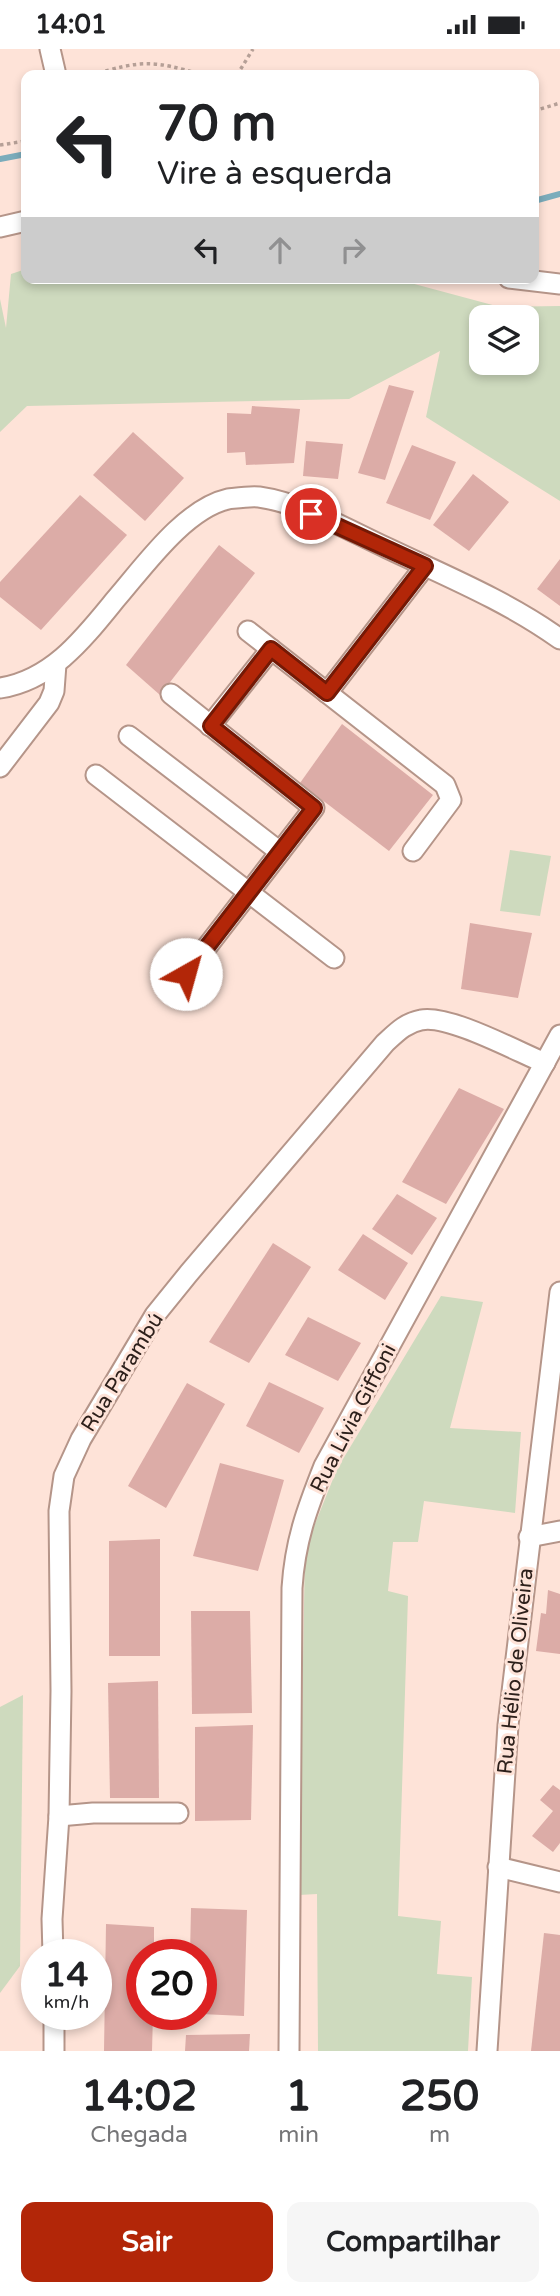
<!DOCTYPE html>
<html lang="pt">
<meta charset="utf-8">
<style>
body{margin:0;font-family:"Varela Round",sans-serif;background:#f6f6f6;color:#202124;height:100vh;display:flex;flex-direction:column;font-size:26px;white-space:nowrap}
*{box-sizing:border-box;margin:0}
p{font-size:23px;color:#757577}
.icon{flex:none;width:38px;height:38px;fill:none;stroke:currentColor;stroke-width:2;stroke-linecap:round;stroke-linejoin:round}
.map{position:relative;height:2002px;overflow:hidden}
.panel{display:flex;flex-direction:column;background:#fff;flex:1}
.panel>*{flex:none}
.guide{position:absolute;left:21px;top:21px;width:518px;height:214px;border-radius:14px;box-shadow:0 4px 10px #0003;background:#fff;color:#202124;overflow:hidden}
.controls{position:absolute;left:469px;top:256px;display:grid;gap:14px}
.controls a{display:grid;place-items:center;width:70px;height:70px;border-radius:14px;background:#fff;box-shadow:0 4px 10px #0003;font-size:35px}
.speed{position:absolute;left:21px;top:1890px;display:flex;gap:14px;font-size:35px;font-weight:700;text-align:center}
.speed>*{display:grid;place-content:center;width:91px;height:91px;border-radius:50%;background:#fff;box-shadow:0 4px 10px #0003;line-height:1}
.speed small{font-size:18px;font-weight:400}
.speed .limit{border:10px solid #d22;background:#fff;color:#111}
.pin{position:absolute;display:grid;place-items:center;width:60px;height:60px;color:#fff;margin:-30px;border:4px solid #fff;border-radius:50%;box-shadow:0 2px 7px #0007}
.me{position:absolute;width:77px;margin:-38px;rotate:38deg;stroke-linejoin:round;filter:drop-shadow(0 0 5px #0008)}
.turn{display:flex;align-items:center;gap:24px;height:147px;padding:0 21px;font-size:32px}
.turn .icon{width:91px;height:91px;stroke-width:2.5}
.turn b{display:block;font-size:49px;line-height:60px}
.lanes{display:flex;align-items:center;height:66px;padding:0 21px;background:#0003;justify-content:center;gap:35px;direction:ltr}
.lanes .off{opacity:.35}
.eta{display:flex;justify-content:space-evenly;align-items:center;height:119px;text-align:center}
.eta b{font-size:42px;font-weight:700;line-height:49px}
.cta{display:flex;gap:14px;margin-top:auto;padding:14px 21px}
.cta a{flex:1;height:80px;border-radius:14px;background:#b22608;color:#fff;font-size:28px;font-weight:700;line-height:80px;text-align:center}
.cta a+a{background:#f6f6f6;color:#202124}
.status{display:flex;justify-content:space-between;align-items:center;height:49px;padding:0 35px;background:#fff;direction:ltr}
.status svg{height:19px;fill:currentColor}
.map>svg:first-child{display:block}
.green{fill:#cedabe;fill-rule:evenodd}
.lines{fill:none;stroke-linecap:round;stroke-linejoin:round}
.stream{stroke:#7bacbb;stroke-width:6}
.building{fill:#dcaca7}
.minor-casing{stroke:#b59589;stroke-width:23}
.path{stroke:#b6a097;stroke-width:3.5;stroke-dasharray:3.5 3.5;stroke-linecap:butt}
.minor{stroke:#fff;stroke-width:19}
.route-casing{stroke:#741905;stroke-width:18}
.route{stroke:#b22608;stroke-width:12}
.labels{text-anchor:middle;stroke-width:6;stroke-linejoin:round;paint-order:stroke}
.street-label{font-size:21px;fill:#2d201b;stroke:#fee3d8}
</style>
<div class="status"><b>14:01</b><svg viewBox="0 0 49 12"><path d="M0 12V9h3v3zM5 12V6h3v6zM10 12V3h3v9zM15 12V0h3v12zM26 1h20v11H26zM47 4h2v5h-2z"/></svg></div>
<div class="map">
<svg width="560" height="2002" viewBox="0 0 560 2002">
<rect width="100%" height="100%" fill="#fee3d8"/>
<g class="green">
<path d="M 26,220 L 26,229 L 392,229 L 500,258 L 560,257 L 560,452 L 426,368 L 440,302 L 349,350 L 27,357 L 0,383 L 0,250 L 6,279 L 11,225 ZM 481,268 L 527,268 L 527,313 L 481,313 Z"/>
<path d="M 510,801 L 551,807 L 540,867 L 500,862 Z"/>
<path d="M 441,1247 L 483,1253 L 450,1379 L 521,1383 L 515,1464 L 424,1452 L 418,1493 L 393,1493 L 388,1542 L 408,1547 L 398,1867 L 441,1872 L 437,1925 L 472,1928 L 468,2002 L 318,2002 L 317,1845 L 299,1846 L 305,1500 L 337,1420 Z"/>
<path d="M 23,1646 L 20,1917 L 0,1944 L 0,1658 Z"/>
</g>
<g class="lines">
<g class="stream">
<path d="M 0,110 L 26,105"/>
<path d="M 534,152 L 560,145"/>
</g>
</g>
<g class="building">
<path d="M 389,336 L 414,342 L 385,431 L 358,424 Z"/>
<path d="M 252,357 L 300,360 L 294,414 L 246,416 L 245,403 L 227,404 L 227,364 L 251,365 Z"/>
<path d="M 133,383 L 184,429 L 145,472 L 93,426 Z"/>
<path d="M 306,392 L 343,395 L 338,430 L 303,427 Z"/>
<path d="M 412,396 L 456,413 L 430,471 L 386,454 Z"/>
<path d="M 473,425 L 509,453 L 469,502 L 433,476 Z"/>
<path d="M 80,446 L 127,486 L 41,581 L 0,548 L 0,533 Z"/>
<path d="M 219,496 L 255,524 L 160,646 L 126,616 Z"/>
<path d="M 560,510 L 560,557 L 537,540 Z"/>
<path d="M 342,675 L 433,746 L 389,802 L 300,734 Z"/>
<path d="M 470,874 L 532,884 L 518,949 L 461,940 Z"/>
<path d="M 459,1039 L 504,1060 L 446,1155 L 402,1133 Z"/>
<path d="M 397,1145 L 437,1169 L 412,1206 L 372,1180 Z"/>
<path d="M 363,1185 L 408,1214 L 385,1251 L 338,1221 Z"/>
<path d="M 273,1194 L 311,1218 L 249,1314 L 209,1293 Z"/>
<path d="M 308,1268 L 361,1294 L 338,1332 L 285,1306 Z"/>
<path d="M 269,1333 L 324,1359 L 299,1404 L 246,1377 Z"/>
<path d="M 187,1334 L 225,1355 L 166,1459 L 128,1437 Z"/>
<path d="M 220,1414 L 284,1431 L 258,1522 L 193,1507 Z"/>
<path d="M 160,1490 L 160,1607 L 109,1607 L 109,1492 Z"/>
<path d="M 548,1541 L 560,1545 L 560,1605 L 536,1602 L 541,1564 L 546,1565 Z"/>
<path d="M 191,1562 L 250,1562 L 252,1664 L 192,1665 Z"/>
<path d="M 158,1632 L 159,1749 L 110,1749 L 108,1634 Z"/>
<path d="M 253,1676 L 251,1771 L 195,1772 L 195,1678 Z"/>
<path d="M 553,1736 L 560,1741 L 560,1794 L 553,1803 L 532,1787 L 553,1762 L 540,1751 Z"/>
<path d="M 191,1859 L 247,1861 L 244,1967 L 201,1965 L 201,1906 L 190,1906 Z"/>
<path d="M 106,1875 L 154,1878 L 154,1906 L 142,1906 L 142,1965 L 153,1965 L 152,2002 L 104,2002 Z"/>
<path d="M 544,1884 L 560,1886 L 560,2002 L 531,2002 Z"/>
<path d="M 250,1985 L 249,2002 L 185,2002 L 186,1986 Z"/>
</g>
<g class="lines">
<g class="minor-casing">
<g id="minor">
<path d="M 50,0 L 56,26"/>
<path d="M 0,178 L 26,172"/>
<path d="M 509,229 L 560,235"/>
<path d="M 248,582 L 445,736 L 451,751 L 413,802"/>
<path d="M 0,639 C 52,631 84,589 115,551 C 143,519 184,460 228,450 C 237,449 250,447 259,448 C 302,454 348,481 387,499 C 446,527 507,552 560,590"/>
<path d="M 327,644 L 425,517"/>
<path d="M 171,645 L 314,759 L 186,925"/>
<path d="M 210,677 L 271,600"/>
<path d="M 129,687 L 280,803"/>
<path d="M 0,718 L 49,654 L 54,642 L 56,615"/>
<path d="M 96,726 L 334,909"/>
<path d="M 529,1488 L 560,1482"/>
<path d="M 59,1767 L 93,1764 L 178,1764"/>
<path d="M 498,1818 L 560,1833"/>
<path d="M 53,1906 L 52,1870 L 59,1767 L 61,1642 L 59,1462 L 64,1427 L 81,1390 L 155,1266 L 189,1224 L 385,994 C 396,984 405,974 421,971 C 448,965 518,1003 545,1014"/>
<path d="M 54,2002 L 54,1965"/>
<path d="M 289,2002 L 292,1539 C 295,1492 307,1460 324,1417 L 560,986"/>
<path d="M 487,2002 L 508,1676 L 560,1243"/>
</g>
</g>
<g class="path">
<path d="M 92,26 C 141,11 154,11 202,26"/>
<path d="M 237,26 L 253,0"/>
<path d="M 534,62 L 560,54"/>
<path d="M 0,96 L 26,92"/>
</g>
<use href="#minor" class="minor"/>
</g>
<g class="lines">
<g class="route-casing">
<path id="route" d="M 186,925 L 314,759 L 211,677 L 271,600 L 327,644 L 425,517 L 311,465"/>
</g>
<use href="#route" class="route"/>
</g>
<g class="labels">
<g class="street-label">
<text transform="translate(122 1323) rotate(-58)" y="7">Rua Parambú</text>
<text transform="translate(353 1369) rotate(-63)" y="7">Rua Lívia Giffoni</text>
<text transform="translate(515 1622) rotate(-84)" y="7">Rua Hélio de Oliveira</text>
</g>
</g>
</svg>
<div class="controls">
<a><svg class="icon" aria-label="layers" viewBox="0 0 24 24"><path d="M12 4l9 5-9 5-9-5zM3 14l9 5 9-5"/></svg></a>
</div>
<div class="speed"><div>14<small>km/h</small></div><div class="limit">20</div></div>
<div class="pin" style="left:311px;top:465px;background:#d93025"><svg class="icon" aria-label="arrive" viewBox="0 0 24 24"><path d="M6 21V4h12l-3 4 3 4H6"/></svg></div>
<svg class="me" style="left:186px;top:925px" viewBox="-20 -20 40 40"><circle r="19" fill="#fff"/><path d="M0-13L10 11 0 6-10 11z" fill="#b22608"/></svg>
<div class="guide">
<div class="turn"><svg class="icon" aria-label="left" viewBox="0 0 24 24"><path d="M17 20v-9H6M10 6l-5 5 5 5"/></svg><div><b>70 m</b>Vire à esquerda</div></div>
<div class="lanes"><svg class="icon" aria-label="left" viewBox="0 0 24 24"><path d="M17 20v-9H6M10 6l-5 5 5 5"/></svg><svg class="icon off" aria-label="ahead" viewBox="0 0 24 24"><path d="M12 20V5M6 11l6-6 6 6"/></svg><svg class="icon off" aria-label="right" viewBox="0 0 24 24"><path d="M7 20v-9h11M14 6l5 5-5 5"/></svg></div>
</div>
</div>
<section class="panel">
<div class="eta">
<div><b>14:02</b><p>Chegada</p></div>
<div><b>1</b><p>min</p></div>
<div><b>250</b><p>m</p></div>
</div>
<div class="cta"><a>Sair</a><a>Compartilhar</a></div>
</section>
